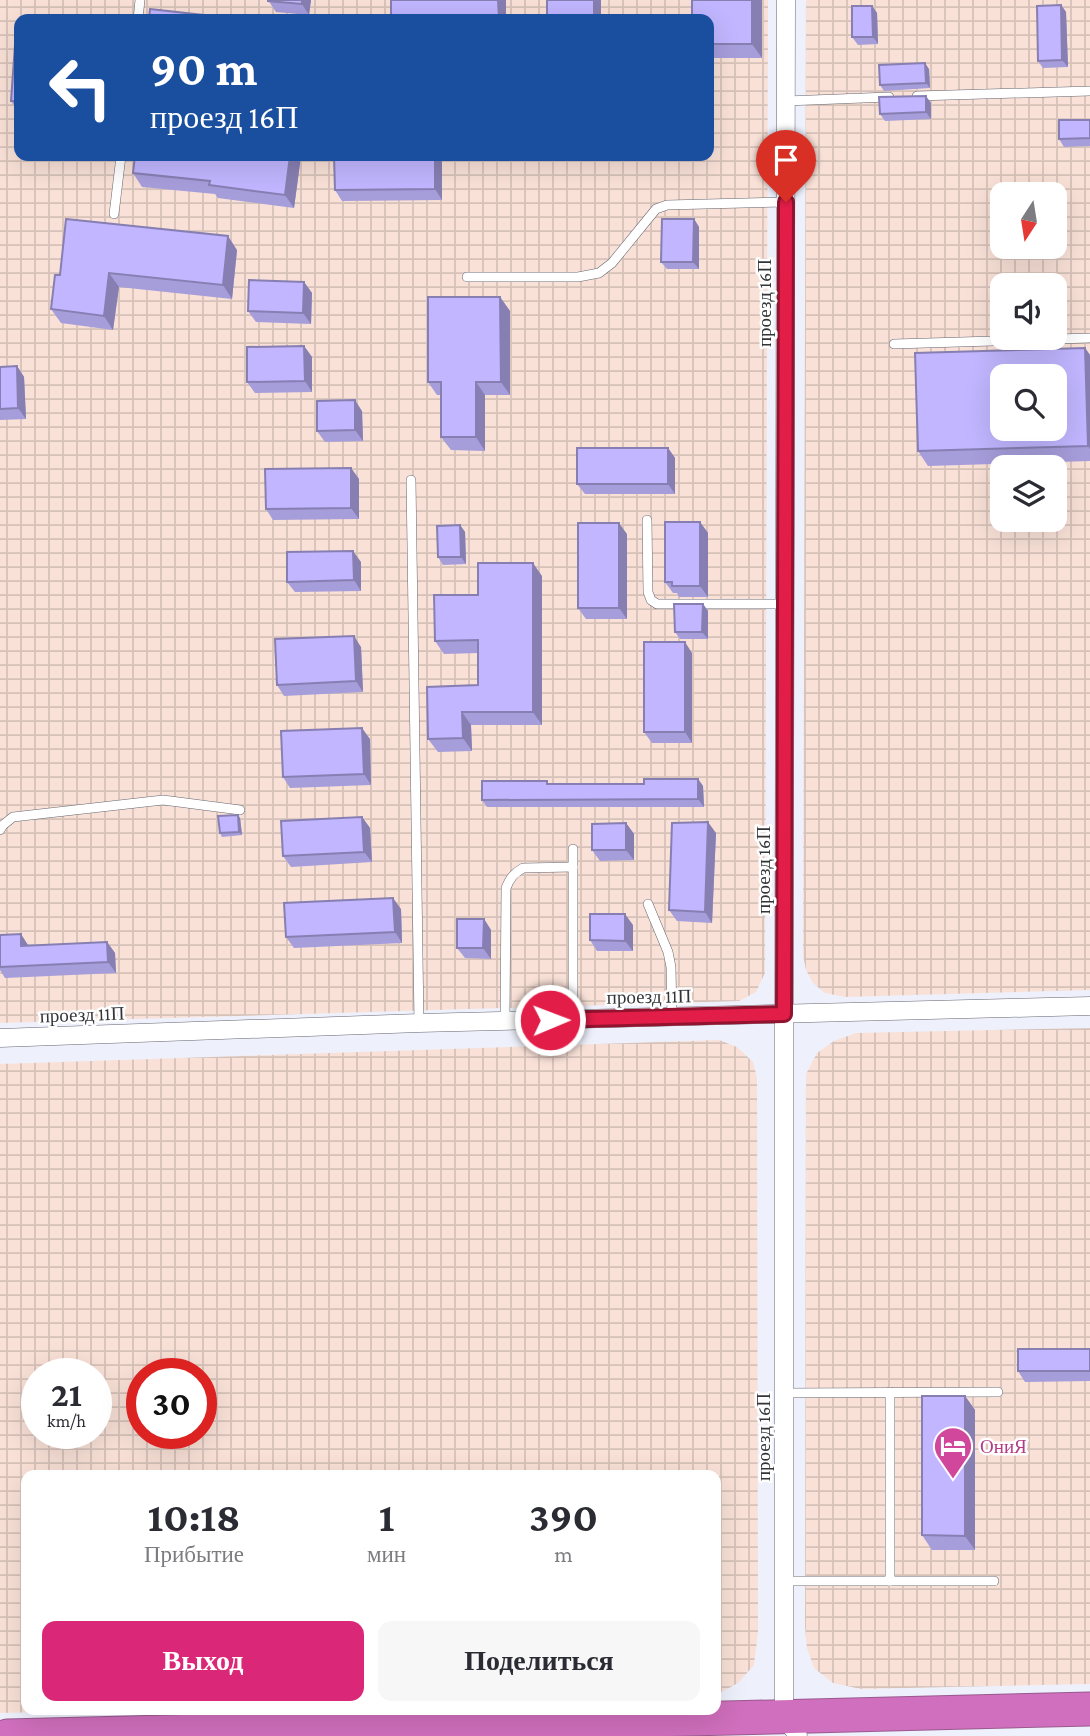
<!DOCTYPE html>
<html lang="ru">
<meta charset="utf-8">
<style>
body{margin:0;font-family:"Crimson Pro",serif;background:#f7f7f7;color:#2b2b33;height:100vh;display:flex;flex-direction:column;font-size:26px;white-space:nowrap}
*{box-sizing:border-box;margin:0}
p{font-size:23px;color:#7c7c81}
.icon{flex:none;width:38px;height:38px;fill:none;stroke:currentColor;stroke-width:2;stroke-linecap:round;stroke-linejoin:round}
.map{position:relative;flex:1;overflow:hidden}
.details{position:absolute;left:21px;top:1470px;width:700px;height:245px;display:flex;flex-direction:column;background:#fff;border-radius:14px;box-shadow:0 7px 28px #0002}
.details>*{flex:none}
.hud{position:absolute;left:14px;top:14px;width:700px;height:147px;border-radius:14px;box-shadow:0 7px 28px #0002;background:#1a4fa0;color:#fff;overflow:hidden}
.needle{width:46px;rotate:192deg}
.controls{position:absolute;left:990px;top:182px;display:grid;gap:14px}
.controls a{display:grid;place-items:center;width:77px;height:77px;border-radius:14px;background:#fff;box-shadow:0 7px 28px #0002;font-size:35px}
.speed{position:absolute;left:21px;top:1358px;display:flex;gap:14px;font-size:35px;font-weight:700;text-align:center}
.speed>*{display:grid;place-content:center;width:91px;height:91px;border-radius:50%;background:#fff;box-shadow:0 7px 28px #0002;line-height:1}
.speed small{font-size:18px;font-weight:400}
.speed .limit{border:10px solid #d22;background:#fff;color:#111}
.pin{position:absolute;display:grid;place-items:center;width:60px;height:60px;color:#fff;margin:-72px -30px;border-radius:50% 50% 50% 0;rotate:-45deg;box-shadow:0 0 7px #0007}
.pin .icon{rotate:45deg}
.me{position:absolute;width:77px;margin:-38px;rotate:89deg;stroke-linejoin:round;filter:drop-shadow(0 0 5px #0008)}
.turn{display:flex;align-items:center;gap:24px;height:147px;padding:0 21px;font-size:32px}
.turn .icon{width:91px;height:91px;stroke-width:2.5}
.turn b{display:block;font-size:49px;line-height:60px}
.eta{display:flex;justify-content:space-evenly;align-items:center;height:119px;text-align:center}
.eta b{font-size:42px;font-weight:700;line-height:49px}
.cta{display:flex;gap:14px;margin-top:auto;padding:14px 21px}
.cta a{flex:1;height:80px;border-radius:14px;background:#db2777;color:#fff;font-size:28px;font-weight:700;line-height:80px;text-align:center}
.cta a+a{background:#f7f7f7;color:#2b2b33}
.map>svg:first-child{display:block}
.industrial{fill:url(#industrial-grid);fill-rule:evenodd}
.lines{fill:none;stroke-linecap:round;stroke-linejoin:round}
.lane-casing{stroke:#656670;stroke-width:10}
.street-casing{stroke:#656670;stroke-width:19}
.highway-casing{stroke:#995a8e;stroke-width:35}
.lane{stroke:#fff;stroke-width:9}
.street{stroke:#fff;stroke-width:18}
.highway{stroke:#d06fbd;stroke-width:33}
.wall{fill:#a69ddb}
.shaded-wall{fill:#877fb2}
.building{fill:#c1b6ff;stroke:#877fb2;stroke-width:2;fill-rule:evenodd}
.route-casing{stroke:#92132f;stroke-width:18}
.route{stroke:#e11d48;stroke-width:12}
.labels{text-anchor:middle;stroke-width:5;stroke-linejoin:round;paint-order:stroke}
.street-label{font-size:19px;fill:#333438;stroke:#fefefe}
.hotel-label{font-size:19px;fill:#b23c85;stroke:#fefefe;text-anchor:start}
</style>
<div class="map">
<svg width="1090" height="1736" viewBox="0 0 1090 1736">
<defs>
<pattern id="industrial-grid" width="8" height="8" patternUnits="userSpaceOnUse" patternTransform="scale(1.75)"><rect width="8" height="8" fill="#f9e1d7"/><path d="M0 4h8M4 0v8" fill="none" stroke="#d6c2b9"/></pattern>
</defs>
<rect width="100%" height="100%" fill="#eef0fc"/>
<g class="industrial">
<path d="M 0,0 L 768,0 L 765,973 L 756,992 L 739,1001 L 0,1023 ZM 19,19 L 709,19 L 709,156 L 19,156 Z"/>
<path d="M 806,0 L 1090,0 L 1090,990 L 845,997 L 825,993 L 813,983 L 806,970 L 803,955 ZM 1003,194 L 1055,194 L 1055,247 L 1003,247 ZM 1003,285 L 1055,285 L 1055,338 L 1003,338 ZM 1003,376 L 1055,376 L 1055,429 L 1003,429 ZM 1003,467 L 1055,467 L 1055,520 L 1003,520 Z"/>
<path d="M 1090,1028 L 1090,1684 L 861,1689 L 833,1683 L 814,1668 L 807,1648 L 805,1627 L 806,1074 L 817,1053 L 834,1041 L 856,1033 Z"/>
<path d="M 719,1040 L 737,1047 L 753,1062 L 757,1078 L 758,1632 L 754,1665 L 738,1683 L 716,1695 L 716,1475 L 26,1475 L 26,1710 L 132,1710 L 0,1713 L 0,1064 ZM 37,1374 L 96,1374 L 96,1433 L 37,1433 ZM 142,1374 L 201,1374 L 201,1433 L 142,1433 Z"/>
</g>
<g class="lines">
<g class="lane-casing">
<g id="lane">
<path d="M 138,19 L 140,0"/>
<path d="M 917,96 L 1090,91"/>
<path d="M 786,101 L 889,97"/>
<path d="M 114,214 L 121,156"/>
<path d="M 467,277 L 578,277 L 599,273 L 612,263 L 656,209 L 667,205 L 786,202"/>
<path d="M 894,344 L 1090,338"/>
<path d="M 411,480 L 419,1023"/>
<path d="M 647,520 L 648,592 L 651,600 L 657,604 L 785,604"/>
<path d="M 0,830 L 3,825 L 13,817 L 163,800 L 240,810"/>
<path d="M 648,904 L 668,952 L 671,967 L 672,1017"/>
<path d="M 573,1019 L 573,849"/>
<path d="M 505,1021 L 506,888 C 510,878 514,873 523,868 L 573,867"/>
<path d="M 784,1393 L 998,1392"/>
<path d="M 784,1581 L 994,1581"/>
<path d="M 890,1581 L 890,1392"/>
</g>
</g>
<g class="street-casing">
<g id="street">
<path d="M 786,0 L 784,1014 L 784,1716 L 798,1736"/>
<path d="M 0,1038 L 419,1023 L 1090,1006"/>
</g>
</g>
<g class="highway-casing">
<path id="highway" d="M 7,1736 L 1090,1709"/>
</g>
<use href="#lane" class="lane"/>
<use href="#street" class="street"/>
<use href="#highway" class="highway"/>
</g>
<g class="wall">
<path d="M 268,0 L 311,0 L 309,15 L 276,12 Z"/>
<path d="M 762,0 L 762,58 L 709,58 L 709,19 Z"/>
<path d="M 1061,5 L 1066,12 L 1068,67 L 1043,68 L 1038,61 Z"/>
<path d="M 872,6 L 877,13 L 878,44 L 858,45 L 852,37 Z"/>
<path d="M 19,31 L 19,112 L 11,101 Z"/>
<path d="M 929,69 L 930,88 L 884,91 L 880,85 Z"/>
<path d="M 931,103 L 931,119 L 885,121 L 880,114 Z"/>
<path d="M 1090,120 L 1090,146 L 1064,147 L 1059,139 Z"/>
<path d="M 135,156 L 301,156 L 294,208 L 218,198 L 215,194 L 142,187 L 133,173 Z"/>
<path d="M 334,156 L 442,156 L 442,200 L 342,201 L 335,190 Z"/>
<path d="M 694,219 L 699,227 L 699,269 L 667,269 L 661,262 Z"/>
<path d="M 237,250 L 232,299 L 119,287 L 113,330 L 61,323 L 51,309 L 60,275 Z"/>
<path d="M 304,282 L 312,293 L 311,324 L 256,322 L 248,311 Z"/>
<path d="M 500,297 L 510,311 L 510,395 L 485,395 L 485,451 L 451,450 L 441,437 L 441,395 L 437,395 L 428,382 Z"/>
<path d="M 304,346 L 312,357 L 312,392 L 255,393 L 247,382 Z"/>
<path d="M 1085,348 L 1090,355 L 1090,461 L 928,466 L 918,451 Z"/>
<path d="M 17,366 L 24,377 L 26,419 L 0,420 L 0,367 Z"/>
<path d="M 362,411 L 363,441 L 325,442 L 317,431 Z"/>
<path d="M 668,448 L 675,458 L 675,494 L 585,494 L 577,484 Z"/>
<path d="M 351,468 L 359,479 L 359,519 L 273,520 L 266,509 Z"/>
<path d="M 700,522 L 708,533 L 708,597 L 679,597 L 677,593 L 673,593 L 665,582 Z"/>
<path d="M 460,525 L 465,532 L 466,564 L 443,565 L 438,557 Z"/>
<path d="M 627,534 L 627,619 L 586,619 L 578,608 Z"/>
<path d="M 361,562 L 361,591 L 295,592 L 287,582 Z"/>
<path d="M 542,576 L 542,725 L 471,725 L 472,751 L 438,752 L 428,739 L 478,685 L 478,653 L 444,654 L 435,641 L 478,595 Z"/>
<path d="M 703,604 L 708,611 L 708,639 L 680,639 L 675,632 Z"/>
<path d="M 361,647 L 363,692 L 284,696 L 277,685 Z"/>
<path d="M 692,653 L 692,743 L 652,743 L 644,732 Z"/>
<path d="M 370,739 L 371,785 L 290,788 L 283,777 Z"/>
<path d="M 698,779 L 703,786 L 704,807 L 487,807 L 482,800 L 549,784 L 644,784 Z"/>
<path d="M 362,817 L 370,828 L 372,862 L 291,867 L 283,856 Z"/>
<path d="M 240,818 L 242,835 L 222,837 L 220,833 Z"/>
<path d="M 626,823 L 634,834 L 634,860 L 600,861 L 592,850 Z"/>
<path d="M 716,833 L 712,923 L 677,921 L 669,910 Z"/>
<path d="M 401,909 L 402,943 L 294,948 L 286,937 Z"/>
<path d="M 484,919 L 491,930 L 491,959 L 465,958 L 457,948 Z"/>
<path d="M 633,925 L 633,951 L 597,951 L 590,940 Z"/>
<path d="M 0,935 L 28,946 L 107,942 L 115,953 L 116,973 L 5,978 L 0,970 Z"/>
<path d="M 1090,1349 L 1090,1381 L 1025,1382 L 1018,1371 Z"/>
<path d="M 965,1396 L 975,1410 L 975,1550 L 932,1550 L 922,1535 Z"/>
</g>
<g class="shaded-wall">
<path d="M 302,0 L 311,0 L 309,15 L 302,4 Z"/>
<path d="M 498,0 L 506,0 L 506,19 L 499,19 Z"/>
<rect x="594" y="0" width="7" height="19"/>
<path d="M 752,0 L 762,0 L 762,58 L 752,44 Z"/>
<path d="M 1061,5 L 1066,12 L 1068,67 L 1062,60 Z"/>
<path d="M 872,6 L 877,13 L 878,44 L 873,37 Z"/>
<path d="M 925,63 L 929,69 L 930,88 L 926,83 Z"/>
<path d="M 926,96 L 931,103 L 931,119 L 926,112 Z"/>
<path d="M 290,156 L 301,156 L 294,208 L 285,195 Z"/>
<path d="M 435,156 L 442,156 L 442,200 L 435,189 Z"/>
<path d="M 694,219 L 699,227 L 699,269 L 693,262 Z"/>
<path d="M 228,236 L 237,250 L 232,299 L 223,285 Z"/>
<path d="M 109,273 L 119,287 L 113,330 L 104,316 Z"/>
<path d="M 304,282 L 312,293 L 311,324 L 303,313 Z"/>
<path d="M 500,297 L 510,311 L 510,395 L 501,382 Z"/>
<path d="M 304,346 L 312,357 L 312,392 L 305,381 Z"/>
<path d="M 1085,348 L 1090,355 L 1090,449 L 1088,446 Z"/>
<path d="M 17,366 L 24,377 L 26,419 L 18,408 Z"/>
<path d="M 476,382 L 485,395 L 485,451 L 476,437 Z"/>
<path d="M 355,400 L 362,411 L 363,441 L 355,430 Z"/>
<path d="M 668,448 L 675,458 L 675,494 L 668,484 Z"/>
<path d="M 351,468 L 359,479 L 359,519 L 351,508 Z"/>
<path d="M 700,522 L 708,533 L 708,597 L 700,586 Z"/>
<path d="M 619,523 L 627,534 L 627,619 L 619,608 Z"/>
<path d="M 460,525 L 465,532 L 466,564 L 461,557 Z"/>
<path d="M 353,551 L 361,562 L 361,591 L 354,580 Z"/>
<path d="M 533,563 L 542,576 L 542,725 L 533,712 Z"/>
<path d="M 703,604 L 708,611 L 708,639 L 702,632 Z"/>
<path d="M 354,636 L 361,647 L 363,692 L 356,681 Z"/>
<path d="M 685,642 L 692,653 L 692,743 L 685,732 Z"/>
<path d="M 462,712 L 471,725 L 472,751 L 463,738 Z"/>
<path d="M 362,728 L 370,739 L 371,785 L 364,774 Z"/>
<path d="M 698,779 L 703,786 L 704,807 L 698,799 Z"/>
<path d="M 238,815 L 240,818 L 242,835 L 239,832 Z"/>
<path d="M 362,817 L 370,828 L 372,862 L 364,852 Z"/>
<path d="M 708,822 L 716,833 L 712,923 L 705,912 Z"/>
<path d="M 626,823 L 634,834 L 634,860 L 626,850 Z"/>
<path d="M 393,898 L 401,909 L 402,943 L 395,932 Z"/>
<path d="M 625,914 L 633,925 L 633,951 L 625,941 Z"/>
<path d="M 484,919 L 491,930 L 491,959 L 483,948 Z"/>
<path d="M 21,934 L 28,945 L 21,946 Z"/>
<path d="M 107,942 L 115,953 L 116,973 L 108,962 Z"/>
<path d="M 965,1396 L 975,1410 L 975,1550 L 965,1536 Z"/>
</g>
<g class="building">
<path d="M 268,0 L 302,0 L 302,4 L 268,1 Z"/>
<path d="M 391,0 L 498,0 L 499,19 L 391,19 Z"/>
<rect x="547" y="0" width="47" height="19"/>
<path d="M 692,0 L 752,0 L 752,44 L 709,44 L 709,19 L 692,19 Z"/>
<path d="M 1061,5 L 1062,60 L 1038,61 L 1037,6 Z"/>
<path d="M 852,6 L 872,6 L 873,37 L 852,37 Z"/>
<path d="M 150,9 L 203,15 L 203,19 L 149,19 Z"/>
<path d="M 16,31 L 19,31 L 19,101 L 11,101 Z"/>
<path d="M 925,63 L 926,83 L 880,85 L 879,65 Z"/>
<path d="M 926,96 L 926,112 L 880,114 L 879,97 Z"/>
<path d="M 1059,120 L 1090,120 L 1090,138 L 1059,139 Z"/>
<path d="M 135,156 L 290,156 L 285,195 L 209,185 L 210,181 L 133,173 Z"/>
<path d="M 334,156 L 435,156 L 435,189 L 335,190 Z"/>
<path d="M 66,219 L 228,236 L 223,285 L 109,273 L 104,316 L 51,309 L 55,275 L 60,275 Z"/>
<path d="M 662,219 L 694,219 L 693,262 L 661,262 Z"/>
<path d="M 249,280 L 304,282 L 303,313 L 248,311 Z"/>
<path d="M 428,297 L 500,297 L 501,382 L 476,382 L 476,437 L 441,437 L 441,382 L 428,382 Z"/>
<path d="M 304,346 L 305,381 L 247,382 L 247,347 Z"/>
<path d="M 1085,348 L 1088,446 L 918,451 L 915,353 ZM 1003,376 L 1055,376 L 1055,429 L 1003,429 Z"/>
<path d="M 17,366 L 18,408 L 0,409 L 0,367 Z"/>
<path d="M 355,400 L 355,430 L 317,431 L 317,401 Z"/>
<rect x="577" y="448" width="91" height="36"/>
<path d="M 351,468 L 351,508 L 266,509 L 265,469 Z"/>
<path d="M 665,522 L 700,522 L 700,586 L 672,586 L 672,582 L 665,582 Z"/>
<rect x="578" y="523" width="41" height="85"/>
<path d="M 460,525 L 461,557 L 438,557 L 437,526 Z"/>
<path d="M 353,551 L 354,580 L 287,582 L 287,552 Z"/>
<path d="M 478,563 L 533,563 L 533,712 L 462,712 L 463,738 L 428,739 L 427,687 L 478,685 L 478,640 L 435,641 L 434,595 L 478,595 Z"/>
<path d="M 674,604 L 703,604 L 702,632 L 675,632 Z"/>
<path d="M 354,636 L 356,681 L 277,685 L 275,639 Z"/>
<rect x="644" y="642" width="41" height="90"/>
<path d="M 362,728 L 364,774 L 283,777 L 281,731 Z"/>
<path d="M 644,779 L 698,779 L 698,799 L 482,800 L 482,781 L 547,781 L 547,784 L 644,784 Z"/>
<path d="M 238,815 L 239,832 L 220,833 L 218,816 Z"/>
<path d="M 362,817 L 364,852 L 283,856 L 281,821 Z"/>
<path d="M 708,822 L 705,912 L 669,910 L 672,823 Z"/>
<path d="M 626,823 L 626,850 L 592,850 L 592,824 Z"/>
<path d="M 393,898 L 395,932 L 286,937 L 284,903 Z"/>
<path d="M 590,914 L 625,914 L 625,941 L 590,940 Z"/>
<path d="M 457,919 L 484,919 L 483,948 L 457,948 Z"/>
<path d="M 21,934 L 21,946 L 107,942 L 108,962 L 0,967 L 0,935 Z"/>
<rect x="1018" y="1349" width="72" height="22"/>
<path d="M 922,1396 L 965,1396 L 965,1536 L 922,1535 Z"/>
</g>
<g class="lines">
<g class="route-casing">
<path id="route" d="M 550,1020 L 784,1014 L 786,202"/>
</g>
<use href="#route" class="route"/>
</g>
<defs>
<g id="hotel-pin" transform="scale(2.0125)"><path d="M0 17L-7.5 6A9.5 9.5 0 1 1 7.5 6Z" fill="#d1479c" stroke="#fefefe"/><path d="M-6-4.5h1.5V1H6V5H4.5V3h-9V5H-6ZM-4 0a1.8 1.8 0 1 1 3.6 0ZM.5 0V-2.5h3Q6-2.5 6 0Z" fill="#fff"/></g>
</defs>
<g fill-rule="evenodd">
<use href="#hotel-pin" x="953" y="1446"/>
</g>
<g class="labels">
<g class="street-label">
<text transform="translate(764 303) rotate(-90)" y="7">проезд 16П</text>
<text transform="translate(763 870) rotate(-90)" y="7">проезд 16П</text>
<text transform="translate(649 996) rotate(-1)" y="7">проезд 11П</text>
<text transform="translate(82 1014) rotate(-2)" y="7">проезд 11П</text>
<text transform="translate(763 1437) rotate(-90)" y="7">проезд 16П</text>
</g>
<g class="hotel-label">
<text x="980" y="1453">ОниЯ</text>
</g>
</g>
</svg>
<div class="controls">
<a><svg class="needle" viewBox="-14 -14 28 28"><path d="M0-13l5 13h-10z" fill="#e53935"/><path d="M0 13l5-13h-10z" fill="#7c7c81"/></svg></a>
<a><svg class="icon" aria-label="sound" viewBox="0 0 24 24"><path d="M4 9h4l5-4v14l-5-4H4zM17 9q2 3 0 6"/></svg></a>
<a><svg class="icon" aria-label="search" viewBox="0 0 24 24"><circle cx="10" cy="10" r="6"/><path d="M15 15l6 6"/></svg></a>
<a><svg class="icon" aria-label="layers" viewBox="0 0 24 24"><path d="M12 4l9 5-9 5-9-5zM3 14l9 5 9-5"/></svg></a>
</div>
<div class="speed"><div>21<small>km/h</small></div><div class="limit">30</div></div>
<div class="pin" style="left:786px;top:202px;background:#d93025"><svg class="icon" aria-label="arrive" viewBox="0 0 24 24"><path d="M6 21V4h12l-3 4 3 4H6"/></svg></div>
<svg class="me" style="left:550px;top:1020px" viewBox="-20 -20 40 40"><circle r="17" fill="#e11d48" stroke="#fff" stroke-width="3"/><path d="M0-11L8 9 0 5-8 9z" fill="#fff"/></svg>
<div class="hud">
<div class="turn"><svg class="icon" aria-label="left" viewBox="0 0 24 24"><path d="M17 20v-9H6M10 6l-5 5 5 5"/></svg><div><b>90 m</b>проезд 16П</div></div>
</div>
<section class="details">
<div class="eta">
<div><b>10:18</b><p>Прибытие</p></div>
<div><b>1</b><p>мин</p></div>
<div><b>390</b><p>m</p></div>
</div>
<div class="cta"><a>Выход</a><a>Поделиться</a></div>
</section>
</div>
